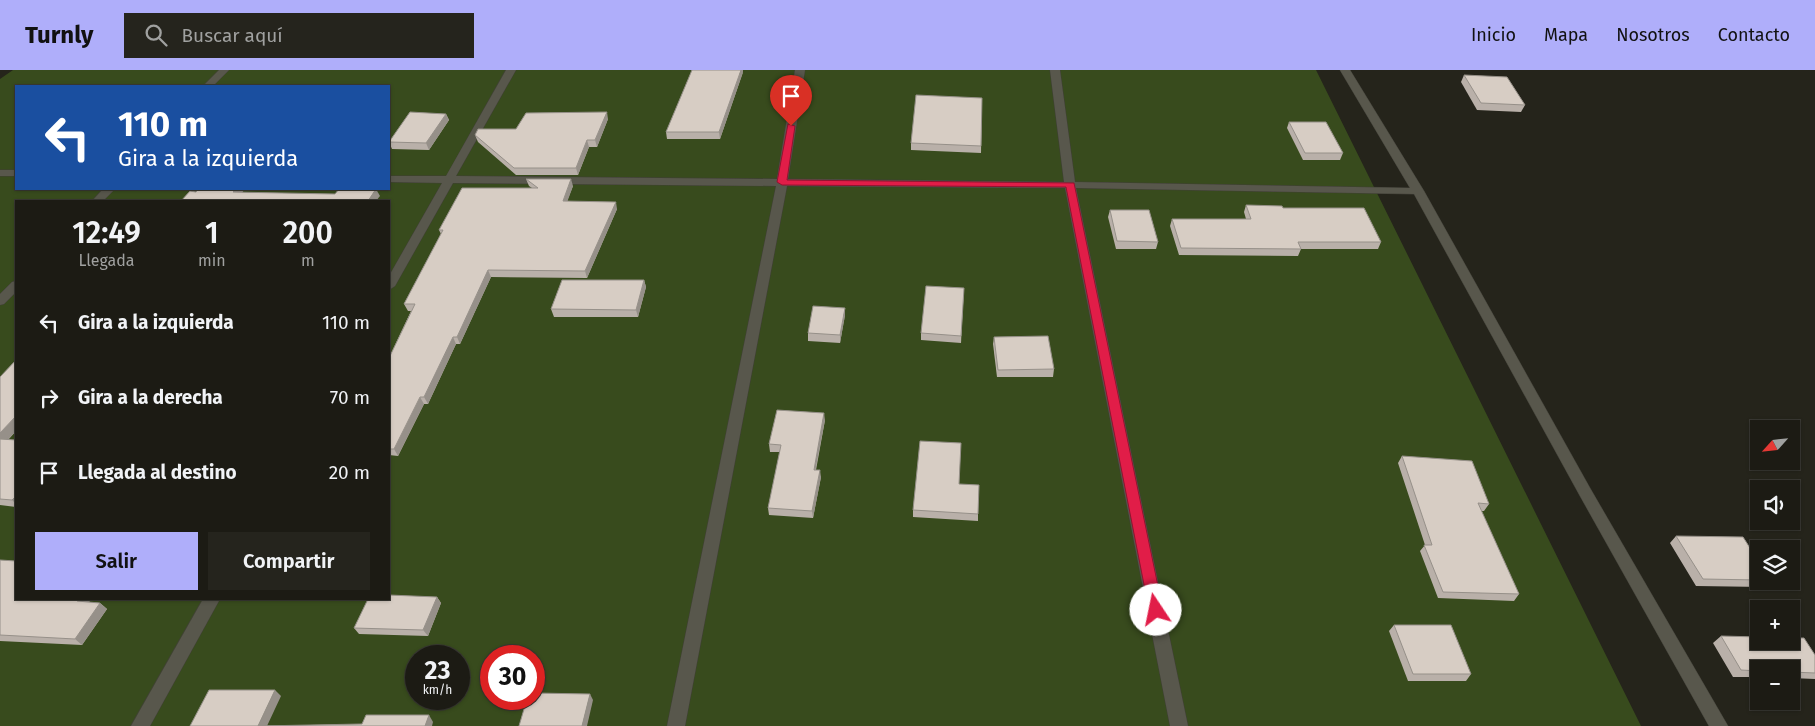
<!DOCTYPE html>
<html lang="es">
<meta charset="utf-8">
<style>
body{margin:0;font-family:"Fira Sans",sans-serif;background:#25241d;color:#f1f3f6;height:100vh;display:flex;flex-direction:column;font-size:19px;white-space:nowrap}
*{box-sizing:border-box;margin:0}
p{font-size:16px;color:#a0a1a0}
.icon{flex:none;width:28px;height:28px;fill:none;stroke:currentColor;stroke-width:2;stroke-linecap:round;stroke-linejoin:round}
.map{position:relative;flex:1;overflow:hidden}
.drawer{position:absolute;left:15px;top:130px;width:375px;height:400px;display:flex;flex-direction:column;background:#1c1b14;border-radius:0px;box-shadow:0 1px 4px #0004,0 0 0 1px #3a3934}
.drawer>*{flex:none}
.top-card{position:absolute;left:15px;top:15px;width:375px;height:105px;border-radius:0px;box-shadow:0 1px 4px #0004,0 0 0 1px #3a3934;background:#1a4fa0;color:#fff;overflow:hidden}
.needle{width:32px;rotate:243deg}
.controls{position:absolute;left:1750px;top:350px;display:grid;gap:10px}
.controls a{display:grid;place-items:center;width:50px;height:50px;border-radius:0px;background:#1c1b14;box-shadow:0 1px 4px #0004,0 0 0 1px #3a3934;font-size:25px}
.speed{position:absolute;left:405px;top:575px;display:flex;gap:10px;font-size:25px;font-weight:700;text-align:center}
.speed>*{display:grid;place-content:center;width:65px;height:65px;border-radius:50%;background:#1c1b14;box-shadow:0 1px 4px #0004,0 0 0 1px #3a3934;line-height:1}
.speed small{font-size:12px;font-weight:400}
.speed .limit{border:8px solid #d22;background:#fff;color:#111}
.pin{position:absolute;display:grid;place-items:center;width:42px;height:42px;color:#fff;margin:-51px -21px;border-radius:50% 50% 50% 0;rotate:-45deg;box-shadow:0 0 5px #0007}
.pin .icon{rotate:45deg}
.me{position:absolute;width:55px;margin:-28px;rotate:349deg;stroke-linejoin:round;filter:drop-shadow(0 0 4px #0008)}
.turn{display:flex;align-items:center;gap:18px;height:105px;padding:0 20px;font-size:22px}
.turn .icon{width:65px;height:65px;stroke-width:2.5}
.turn b{display:block;font-size:35px;line-height:42px}
.eta{display:flex;justify-content:space-evenly;align-items:center;height:85px;text-align:center}
.eta b{font-size:30px;font-weight:600;line-height:35px}
.action{display:flex;gap:10px;margin-top:auto;padding:10px 20px}
.action a{flex:1;height:58px;border-radius:0px;background:#afaefa;color:#111;font-size:20px;font-weight:600;line-height:58px;text-align:center}
.action a+a{background:#25241d;color:#f1f3f6}
ul{padding:0;list-style:none}
li{display:flex;align-items:center;gap:15px;height:75px;padding:0 20px}
li div{flex:1}
li b{display:block;font-size:19px}
li em{font-style:normal}
header{display:flex;align-items:center;gap:30px;box-sizing:border-box;height:70px;padding:0 25px;background:#afaefa;color:#111}
header strong{font-size:24px}
nav{display:flex;gap:28px;margin-inline-start:auto;font-size:18px}
.search{width:350px;height:45px;background:#25241d;display:flex;align-items:center;gap:12px;box-sizing:border-box;padding:0 18px;border-radius:0px;color:#a0a1a0;font-size:19px}
.map>svg:first-child{display:block}
.green{fill:#384b1d;fill-rule:evenodd}
.lines{fill:none;stroke-linecap:round;stroke-linejoin:round}
.minor-casing{stroke:#403f37;stroke-width:1}
.minor{fill:#58574c;fill-rule:evenodd}
.wall{fill:#b9b0a9}
.shaded-wall{fill:#969089}
.building{fill:#d7cdc4;stroke:#969089}
.route{fill:#e11d48;stroke:#92132f}
</style>
<header>
<strong>Turnly</strong>
<div class="search"><svg class="icon" aria-label="search" viewBox="0 0 24 24"><circle cx="10" cy="10" r="6"/><path d="M15 15l6 6"/></svg>Buscar aquí</div>
<nav><a>Inicio</a><a>Mapa</a><a>Nosotros</a><a>Contacto</a></nav>
</header>
<div class="map">
<svg width="1815" height="656" viewBox="0 0 1815 656">
<rect width="100%" height="100%" fill="#25241b"/>
<path class="green" d="M 13,0 L 1316,0 L 1641,656 L 0,656 L 0,9 ZM 16,16 L 389,16 L 389,119 L 16,119 ZM 16,131 L 389,131 L 389,529 L 16,529 ZM 416,586 L 459,586 L 459,629 L 416,629 ZM 491,586 L 534,586 L 534,629 L 491,629 Z"/>
<g class="lines">
<g class="minor-casing">
<g id="minor">
<path d="M 219,0 L 229,0 L 213,16 L 203,16 Z"/>
<path d="M 506,0 L 516,0 L 456,106 L 777,109 L 795,0 L 805,0 L 788,109 L 1064,112 L 1050,0 L 1060,0 L 1075,112 L 1410,118 L 1340,0 L 1350,0 L 1424,121 L 1590,418 L 1728,656 L 1709,656 L 1580,426 L 1414,124 L 1076,118 L 1188,656 L 1170,656 L 1065,118 L 787,116 L 685,656 L 667,656 L 776,116 L 453,113 L 395,216 L 389,220 L 389,206 L 442,113 L 389,112 L 389,106 L 446,106 Z"/>
<rect x="0" y="100" width="16" height="6"/>
<path d="M 103,119 L 115,119 L 103,131 L 92,131 Z"/>
<path d="M 16,211 L 16,222 L 4,234 L 0,235 L 0,224 L 12,212 Z"/>
<path d="M 203,529 L 220,529 L 150,656 L 131,656 Z"/>
</g>
</g>
<use href="#minor" class="minor"/>
</g>
<g class="wall">
<path d="M 743,2 L 720,69 L 667,69 L 666,62 Z"/>
<path d="M 1464,5 L 1525,35 L 1521,42 L 1477,40 L 1461,12 Z"/>
<path d="M 982,28 L 981,83 L 911,80 L 911,73 Z"/>
<path d="M 446,44 L 449,50 L 429,80 L 392,79 L 389,72 Z"/>
<path d="M 608,49 L 597,77 L 589,77 L 578,105 L 516,105 L 478,72 L 475,65 L 516,59 Z"/>
<path d="M 1289,52 L 1343,83 L 1340,90 L 1303,90 L 1287,58 Z"/>
<path d="M 526,109 L 573,116 L 567,131 L 617,139 L 587,208 L 491,207 L 460,274 L 456,274 L 428,334 L 424,334 L 398,386 L 389,385 L 389,288 L 411,241 L 408,241 L 404,234 L 441,164 L 439,160 L 532,118 L 529,116 Z"/>
<path d="M 1246,135 L 1283,138 L 1381,172 L 1378,179 L 1301,179 L 1298,186 L 1179,185 L 1170,156 L 1172,149 L 1246,149 L 1244,142 Z"/>
<path d="M 1110,140 L 1158,172 L 1156,179 L 1116,179 L 1108,147 Z"/>
<path d="M 644,210 L 646,217 L 638,247 L 554,247 L 551,239 Z"/>
<path d="M 964,218 L 961,273 L 921,270 L 921,263 Z"/>
<path d="M 845,245 L 840,273 L 808,271 L 808,263 Z"/>
<path d="M 994,267 L 1054,299 L 1053,307 L 997,307 L 993,274 Z"/>
<path d="M 0,307 L 16,361 L 8,370 L 16,370 L 16,437 L 0,435 Z"/>
<path d="M 825,350 L 816,400 L 821,407 L 813,448 L 769,445 L 768,438 L 780,382 L 770,382 L 769,374 Z"/>
<path d="M 1402,386 L 1489,434 L 1484,441 L 1481,441 L 1519,524 L 1514,531 L 1438,528 L 1420,481 L 1425,475 L 1398,393 Z"/>
<path d="M 959,414 L 978,444 L 978,451 L 913,447 L 913,440 Z"/>
<path d="M 1676,466 L 1759,492 L 1759,511 L 1771,511 L 1764,517 L 1696,516 L 1670,473 Z"/>
<path d="M 0,490 L 16,529 L 91,529 L 89,532 L 100,533 L 107,539 L 82,575 L 0,571 Z"/>
<path d="M 437,527 L 441,533 L 428,566 L 359,564 L 354,558 Z"/>
<path d="M 1394,555 L 1471,604 L 1466,611 L 1408,611 L 1389,561 Z"/>
<path d="M 1721,566 L 1815,585 L 1815,609 L 1791,608 L 1791,599 L 1759,599 L 1759,607 L 1733,607 L 1713,573 Z"/>
</g>
<g class="shaded-wall">
<path d="M 741,0 L 743,0 L 743,2 L 720,69 L 719,62 Z"/>
<path d="M 607,42 L 608,49 L 597,77 L 595,70 Z"/>
<path d="M 446,44 L 449,50 L 429,80 L 426,73 Z"/>
<path d="M 587,70 L 589,77 L 578,105 L 576,98 Z"/>
<path d="M 571,109 L 573,116 L 565,138 L 563,131 Z"/>
<path d="M 236,119 L 245,119 L 237,129 L 233,122 Z"/>
<path d="M 376,119 L 380,126 L 376,131 L 368,131 Z"/>
<path d="M 616,132 L 617,139 L 587,208 L 585,201 Z"/>
<path d="M 488,200 L 491,207 L 460,274 L 457,267 Z"/>
<path d="M 644,210 L 646,217 L 638,247 L 636,240 Z"/>
<path d="M 845,238 L 845,245 L 840,273 L 840,265 Z"/>
<path d="M 453,267 L 456,274 L 428,334 L 424,327 Z"/>
<path d="M 420,327 L 424,334 L 398,386 L 394,379 Z"/>
<path d="M 824,343 L 825,350 L 814,407 L 814,400 Z"/>
<path d="M 16,346 L 16,361 L 2,376 L 0,373 L 0,363 Z"/>
<path d="M 820,400 L 821,407 L 813,448 L 812,441 Z"/>
<path d="M 16,426 L 16,434 L 12,430 Z"/>
<path d="M 437,527 L 441,533 L 428,566 L 423,560 Z"/>
<path d="M 79,529 L 91,529 L 85,538 L 77,531 Z"/>
<path d="M 100,533 L 107,539 L 82,575 L 75,569 Z"/>
<path d="M 275,620 L 281,626 L 267,656 L 258,656 Z"/>
<path d="M 590,624 L 593,630 L 587,656 L 582,656 Z"/>
<path d="M 429,645 L 433,652 L 432,656 L 425,656 Z"/>
</g>
<g class="building">
<path d="M 692,0 L 741,0 L 719,62 L 666,62 Z"/>
<path d="M 1464,5 L 1507,7 L 1525,35 L 1481,33 Z"/>
<path d="M 916,25 L 982,28 L 981,76 L 911,73 Z"/>
<path d="M 410,42 L 446,44 L 426,73 L 389,72 Z"/>
<path d="M 607,42 L 595,70 L 587,70 L 576,98 L 514,98 L 475,65 L 478,59 L 516,59 L 526,43 Z"/>
<path d="M 1289,52 L 1326,52 L 1343,83 L 1305,83 Z"/>
<path d="M 526,109 L 571,109 L 563,131 L 616,132 L 585,201 L 488,200 L 457,267 L 453,267 L 424,327 L 420,327 L 394,379 L 389,379 L 389,288 L 415,234 L 404,234 L 443,160 L 439,160 L 462,118 L 538,118 Z"/>
<path d="M 198,119 L 236,119 L 233,122 L 335,124 L 339,119 L 376,119 L 368,131 L 181,131 L 190,121 L 196,122 Z"/>
<path d="M 1246,135 L 1282,136 L 1283,138 L 1364,138 L 1381,172 L 1298,172 L 1301,179 L 1181,178 L 1172,149 L 1251,149 Z"/>
<path d="M 1110,140 L 1149,140 L 1158,172 L 1117,171 Z"/>
<path d="M 562,210 L 644,210 L 636,240 L 551,239 Z"/>
<path d="M 926,216 L 964,218 L 961,266 L 921,263 Z"/>
<path d="M 813,236 L 845,238 L 840,265 L 808,263 Z"/>
<path d="M 1048,266 L 1054,299 L 998,300 L 994,267 Z"/>
<path d="M 16,290 L 16,346 L 0,363 L 0,307 Z"/>
<path d="M 777,340 L 824,343 L 814,400 L 820,400 L 812,441 L 768,438 L 781,375 L 769,374 Z"/>
<path d="M 0,369 L 16,370 L 16,426 L 12,430 L 0,429 Z"/>
<path d="M 920,371 L 961,373 L 959,414 L 979,415 L 978,444 L 913,440 Z"/>
<path d="M 1402,386 L 1472,391 L 1489,434 L 1478,433 L 1519,524 L 1443,522 L 1424,475 L 1432,475 Z"/>
<path d="M 1676,466 L 1743,467 L 1759,492 L 1759,510 L 1703,509 Z"/>
<path d="M 0,490 L 16,491 L 16,529 L 79,529 L 77,531 L 100,533 L 75,569 L 0,565 Z"/>
<path d="M 389,525 L 437,527 L 423,560 L 354,558 L 368,529 L 389,529 Z"/>
<path d="M 1394,555 L 1451,555 L 1471,604 L 1413,604 Z"/>
<path d="M 1721,566 L 1759,567 L 1759,571 L 1791,571 L 1791,568 L 1804,568 L 1815,585 L 1815,603 L 1791,602 L 1791,599 L 1759,599 L 1759,601 L 1741,600 Z"/>
<path d="M 209,620 L 275,620 L 258,656 L 362,654 L 366,645 L 429,645 L 425,656 L 190,656 Z"/>
<path d="M 534,623 L 590,624 L 582,656 L 519,656 L 527,629 L 534,629 Z"/>
</g>
<path class="route" d="M 788,54 L 795,56 L 787,110 L 1074,113 L 1163,540 L 1161,544 L 1156,546 L 1151,544 L 1149,540 L 1066,117 L 782,115 L 777,112 Z"/>
</svg>
<div class="controls">
<a><svg class="needle" viewBox="-14 -14 28 28"><path d="M0-13l5 13h-10z" fill="#e53935"/><path d="M0 13l5-13h-10z" fill="#a0a1a0"/></svg></a>
<a><svg class="icon" aria-label="sound" viewBox="0 0 24 24"><path d="M4 9h4l5-4v14l-5-4H4zM17 9q2 3 0 6"/></svg></a>
<a><svg class="icon" aria-label="layers" viewBox="0 0 24 24"><path d="M12 4l9 5-9 5-9-5zM3 14l9 5 9-5"/></svg></a>
<a>+</a>
<a>−</a>
</div>
<div class="speed"><div>23<small>km/h</small></div><div class="limit">30</div></div>
<div class="pin" style="left:791px;top:56px;background:#d93025"><svg class="icon" aria-label="arrive" viewBox="0 0 24 24"><path d="M6 21V4h12l-3 4 3 4H6"/></svg></div>
<svg class="me" style="left:1156px;top:540px" viewBox="-20 -20 40 40"><circle r="19" fill="#fff"/><path d="M0-13L10 11 0 6-10 11z" fill="#e11d48"/></svg>
<div class="top-card">
<div class="turn"><svg class="icon" aria-label="left" viewBox="0 0 24 24"><path d="M17 20v-9H6M10 6l-5 5 5 5"/></svg><div><b>110 m</b>Gira a la izquierda</div></div>
</div>
<section class="drawer">
<div class="eta">
<div><b>12:49</b><p>Llegada</p></div>
<div><b>1</b><p>min</p></div>
<div><b>200</b><p>m</p></div>
</div>
<ul>
<li><svg class="icon" aria-label="left" viewBox="0 0 24 24"><path d="M17 20v-9H6M10 6l-5 5 5 5"/></svg><div><b>Gira a la izquierda</b></div><em>110 m</em></li>
<li><svg class="icon" aria-label="right" viewBox="0 0 24 24"><path d="M7 20v-9h11M14 6l5 5-5 5"/></svg><div><b>Gira a la derecha</b></div><em>70 m</em></li>
<li><svg class="icon" aria-label="arrive" viewBox="0 0 24 24"><path d="M6 21V4h12l-3 4 3 4H6"/></svg><div><b>Llegada al destino</b></div><em>20 m</em></li>
</ul>
<div class="action"><a>Salir</a><a>Compartir</a></div>
</section>
</div>
